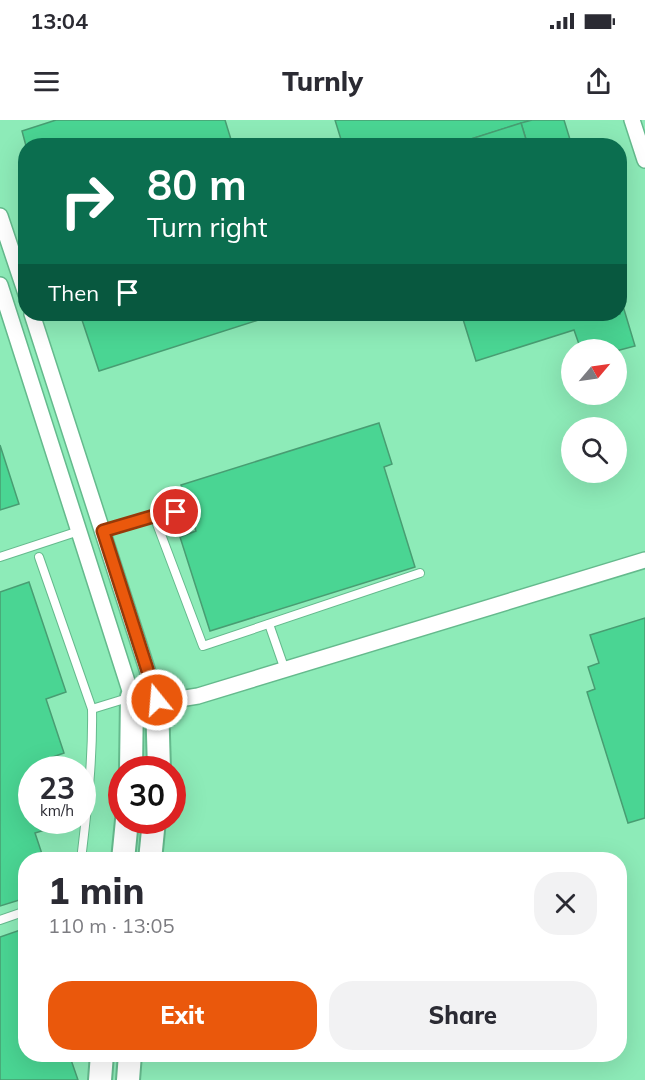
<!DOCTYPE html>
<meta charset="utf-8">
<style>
body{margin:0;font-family:Mulish,sans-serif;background:#f2f2f3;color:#2b2b33;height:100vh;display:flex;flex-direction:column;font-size:22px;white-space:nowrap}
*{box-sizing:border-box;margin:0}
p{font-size:20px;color:#7c7c81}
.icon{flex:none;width:33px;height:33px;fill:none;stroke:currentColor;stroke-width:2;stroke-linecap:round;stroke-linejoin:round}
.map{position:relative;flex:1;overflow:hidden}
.details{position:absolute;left:18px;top:732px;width:609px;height:210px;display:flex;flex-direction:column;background:#fff;border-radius:24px;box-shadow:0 6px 24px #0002}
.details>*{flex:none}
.hud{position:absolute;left:18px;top:18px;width:609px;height:183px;border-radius:24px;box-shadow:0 6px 24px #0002;background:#0b6e4f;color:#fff;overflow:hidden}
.needle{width:39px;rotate:61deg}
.controls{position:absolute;left:561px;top:219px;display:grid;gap:12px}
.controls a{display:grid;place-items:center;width:66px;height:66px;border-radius:50%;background:#fff;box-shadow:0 6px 24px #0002;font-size:30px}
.speed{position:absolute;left:18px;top:636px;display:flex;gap:12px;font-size:30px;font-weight:700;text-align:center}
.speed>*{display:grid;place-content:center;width:78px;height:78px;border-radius:50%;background:#fff;box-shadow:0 6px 24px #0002;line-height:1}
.speed small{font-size:15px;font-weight:400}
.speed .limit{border:9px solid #d22;background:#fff;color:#111}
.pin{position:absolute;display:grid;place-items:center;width:51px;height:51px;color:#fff;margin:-26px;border:3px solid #fff;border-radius:50%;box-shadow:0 2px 6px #0007}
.me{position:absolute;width:66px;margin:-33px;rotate:343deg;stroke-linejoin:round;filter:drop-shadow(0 0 4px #0008)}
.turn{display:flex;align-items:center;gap:21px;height:126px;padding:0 30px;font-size:27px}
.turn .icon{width:78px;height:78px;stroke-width:2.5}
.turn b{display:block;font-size:42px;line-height:51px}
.then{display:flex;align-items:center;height:57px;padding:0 30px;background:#0003;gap:12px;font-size:22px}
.round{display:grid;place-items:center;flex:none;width:63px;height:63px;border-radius:24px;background:#f2f2f3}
.head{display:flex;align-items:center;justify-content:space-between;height:102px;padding:0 30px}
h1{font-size:36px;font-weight:800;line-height:45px}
.action{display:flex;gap:12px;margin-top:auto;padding:12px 30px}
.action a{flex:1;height:69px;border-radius:24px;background:#ea580c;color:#fff;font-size:24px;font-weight:800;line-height:69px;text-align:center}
.action a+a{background:#f2f2f3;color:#2b2b33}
.status{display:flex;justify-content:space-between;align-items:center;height:42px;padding:0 30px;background:#fff;direction:ltr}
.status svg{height:16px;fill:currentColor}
header{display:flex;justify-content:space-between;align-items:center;height:78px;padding:0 30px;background:#fff;font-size:27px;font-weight:800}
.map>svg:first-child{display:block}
.built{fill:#8debb8;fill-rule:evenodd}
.building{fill:#4ad593;stroke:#489d72;stroke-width:1.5}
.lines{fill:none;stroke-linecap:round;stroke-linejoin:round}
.lane-casing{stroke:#65ba8d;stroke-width:10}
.street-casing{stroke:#65ba8d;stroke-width:18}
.secondary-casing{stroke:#65ba8d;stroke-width:26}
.lane{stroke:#fff;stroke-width:8}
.street{stroke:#fff;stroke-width:15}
.secondary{stroke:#fff;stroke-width:22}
.route-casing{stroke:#983908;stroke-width:15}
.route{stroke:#ea580c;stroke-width:10}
</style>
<div class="status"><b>13:04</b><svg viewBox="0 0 49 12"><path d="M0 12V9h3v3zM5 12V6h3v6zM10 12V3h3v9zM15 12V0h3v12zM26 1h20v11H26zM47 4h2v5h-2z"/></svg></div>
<header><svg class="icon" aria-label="menu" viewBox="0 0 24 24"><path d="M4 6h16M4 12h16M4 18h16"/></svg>Turnly<svg class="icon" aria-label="share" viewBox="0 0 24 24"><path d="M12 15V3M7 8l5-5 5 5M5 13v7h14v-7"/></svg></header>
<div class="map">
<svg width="645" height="960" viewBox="0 0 645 960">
<rect width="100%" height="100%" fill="#9ff5c5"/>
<path class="built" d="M 0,0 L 645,0 L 645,960 L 0,960 ZM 26,26 L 620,26 L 620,194 L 26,194 ZM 572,230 L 616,230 L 616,274 L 572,274 ZM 572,308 L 616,308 L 616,352 L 572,352 ZM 32,650 L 82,650 L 82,700 L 32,700 ZM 122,650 L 172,650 L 172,700 L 122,700 ZM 26,740 L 620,740 L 620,934 L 26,934 Z"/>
<g class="building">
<path d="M 56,0 L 225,0 L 233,26 L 26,26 L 22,11 Z"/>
<path d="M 335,0 L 532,0 L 449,26 L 343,26 Z"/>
<path d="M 532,0 L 564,0 L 572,26 L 528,26 L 521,3 Z"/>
<path d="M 521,3 L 528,26 L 449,26 Z"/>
<path d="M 620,176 L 635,226 L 616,231 L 616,230 L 581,230 L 574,210 L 476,241 L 462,196 L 469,194 L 620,194 Z"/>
<path d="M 80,194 L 277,194 L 99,251 Z"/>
<path d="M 379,303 L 392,344 L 384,347 L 415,447 L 210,511 L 180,417 L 196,411 L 181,365 Z"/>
<path d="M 0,325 L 19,384 L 0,390 Z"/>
<path d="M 29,462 L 66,572 L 46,579 L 64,633 L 47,639 L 50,650 L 32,650 L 32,700 L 67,700 L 68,703 L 35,713 L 44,740 L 26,740 L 26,778 L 0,786 L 0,472 Z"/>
<path d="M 645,498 L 645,698 L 628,703 L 587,572 L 595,569 L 588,547 L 599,543 L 590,515 Z"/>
<path d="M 26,808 L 26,934 L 69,934 L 78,960 L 0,960 L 0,817 Z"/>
</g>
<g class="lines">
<g class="lane-casing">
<g id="lane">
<path d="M 154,396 L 203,526 L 420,453"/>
<path d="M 103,410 L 154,396 L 176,392"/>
<path d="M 0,437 L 79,411"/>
<path d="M 39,437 L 92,589 C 93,640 87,690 81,740"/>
<path d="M 269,504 L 285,550"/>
<path d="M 92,589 L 131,577"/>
<path d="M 0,800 L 26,791"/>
</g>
</g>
<g class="street-casing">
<g id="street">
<path d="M 632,0 L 645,40"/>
<path d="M 0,96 L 26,174"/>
<path d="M 0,165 L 132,577 L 157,580 L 173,580 L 198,576 L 645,440"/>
<path d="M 32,194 L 157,580"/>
</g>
</g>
<g class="secondary-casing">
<g id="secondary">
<path d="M 157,580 L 159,650"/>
<path d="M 131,650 L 132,577"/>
<path d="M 123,740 L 127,700"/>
<path d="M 150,740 L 154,700"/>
<path d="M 100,960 L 102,934"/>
<path d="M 128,960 L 130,934"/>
</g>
</g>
<use href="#lane" class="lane"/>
<use href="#street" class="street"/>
<use href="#secondary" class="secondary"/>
</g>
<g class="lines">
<g class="route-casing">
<path id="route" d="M 157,580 L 103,411 L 154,396 L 176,392"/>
</g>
<use href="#route" class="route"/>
</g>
</svg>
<div class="controls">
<a><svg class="needle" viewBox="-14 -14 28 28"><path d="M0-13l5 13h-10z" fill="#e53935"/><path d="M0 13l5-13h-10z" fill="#7c7c81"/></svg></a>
<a><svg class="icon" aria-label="search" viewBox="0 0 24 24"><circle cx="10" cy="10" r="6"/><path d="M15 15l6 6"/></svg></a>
</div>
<div class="speed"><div>23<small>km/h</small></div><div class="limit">30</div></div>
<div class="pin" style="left:176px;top:392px;background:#d93025"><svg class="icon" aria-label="arrive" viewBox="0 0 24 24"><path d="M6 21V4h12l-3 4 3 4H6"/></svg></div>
<svg class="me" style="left:157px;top:580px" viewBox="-20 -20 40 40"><circle r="17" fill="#ea580c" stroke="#fff" stroke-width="3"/><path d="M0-11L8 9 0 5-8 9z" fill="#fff"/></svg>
<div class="hud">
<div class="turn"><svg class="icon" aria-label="right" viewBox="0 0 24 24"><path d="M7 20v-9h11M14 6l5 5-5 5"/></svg><div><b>80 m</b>Turn right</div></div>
<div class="then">Then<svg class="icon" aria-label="arrive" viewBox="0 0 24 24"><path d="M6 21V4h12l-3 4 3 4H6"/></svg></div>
</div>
<section class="details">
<div class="head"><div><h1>1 min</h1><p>110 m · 13:05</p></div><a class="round"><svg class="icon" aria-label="close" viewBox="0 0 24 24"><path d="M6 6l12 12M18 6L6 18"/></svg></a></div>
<div class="action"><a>Exit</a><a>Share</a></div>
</section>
</div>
